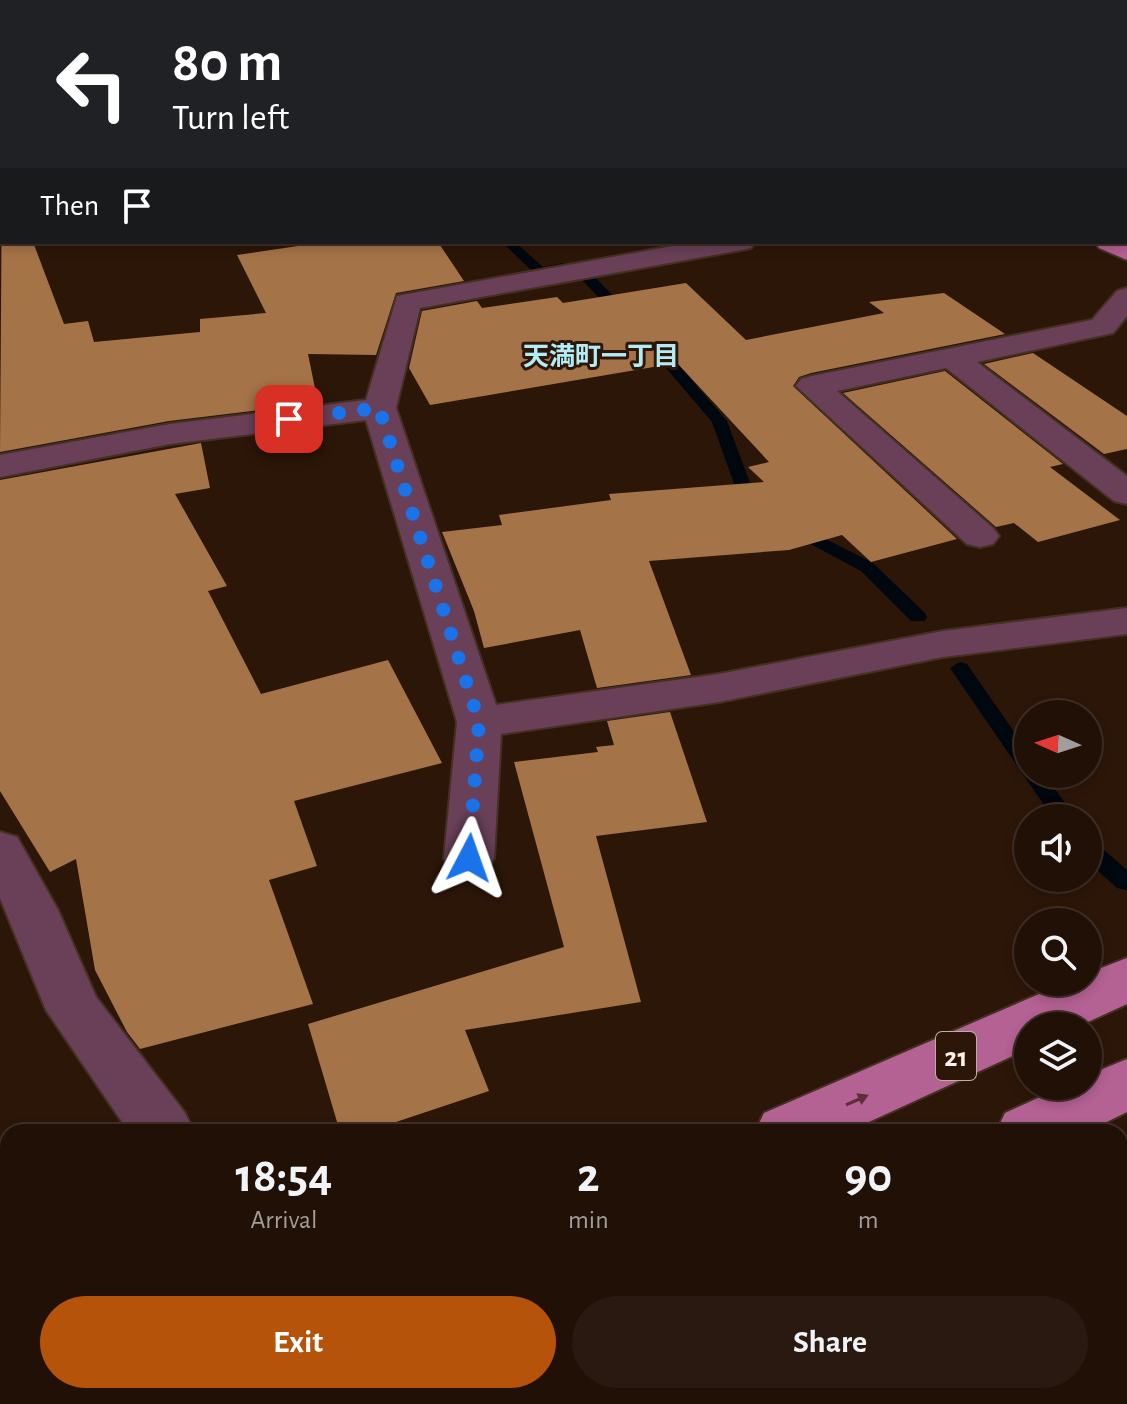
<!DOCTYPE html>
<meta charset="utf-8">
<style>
body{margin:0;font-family:"Alegreya Sans","Noto Sans JP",sans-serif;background:#291910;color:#f1f3f6;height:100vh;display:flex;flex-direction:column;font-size:30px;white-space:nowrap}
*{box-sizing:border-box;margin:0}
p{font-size:26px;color:#a29d9b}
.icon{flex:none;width:44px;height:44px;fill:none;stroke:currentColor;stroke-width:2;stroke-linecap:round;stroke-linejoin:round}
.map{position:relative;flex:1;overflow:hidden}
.side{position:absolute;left:0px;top:1124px;width:1128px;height:280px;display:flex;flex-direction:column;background:#211006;border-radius:24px 24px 0 0;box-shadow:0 4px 12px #0003,0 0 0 2px #3e3028}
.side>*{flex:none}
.guide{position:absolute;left:0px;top:0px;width:1128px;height:244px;box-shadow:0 4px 12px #0003,0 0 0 2px #3e3028;background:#202124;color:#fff;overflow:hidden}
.needle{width:52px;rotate:273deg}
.controls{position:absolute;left:1014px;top:700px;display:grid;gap:16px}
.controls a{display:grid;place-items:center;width:88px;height:88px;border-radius:50%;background:#211006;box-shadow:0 4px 12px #0003,0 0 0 2px #3e3028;font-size:40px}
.pin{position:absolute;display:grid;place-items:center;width:68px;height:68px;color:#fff;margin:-34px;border-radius:16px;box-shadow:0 4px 12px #0006}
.me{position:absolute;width:88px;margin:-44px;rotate:4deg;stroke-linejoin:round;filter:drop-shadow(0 0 6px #0008)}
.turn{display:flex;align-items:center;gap:28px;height:168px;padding:0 40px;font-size:36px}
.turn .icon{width:104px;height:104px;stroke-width:2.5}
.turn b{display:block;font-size:56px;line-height:68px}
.then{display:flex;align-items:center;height:76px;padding:0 40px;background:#0003;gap:16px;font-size:30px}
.eta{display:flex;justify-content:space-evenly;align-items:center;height:136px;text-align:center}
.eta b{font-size:48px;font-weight:700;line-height:56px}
.action{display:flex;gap:16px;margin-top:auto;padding:16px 40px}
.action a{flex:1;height:92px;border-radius:48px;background:#b45309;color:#fff;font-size:32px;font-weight:700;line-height:92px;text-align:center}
.action a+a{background:#291910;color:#f1f3f6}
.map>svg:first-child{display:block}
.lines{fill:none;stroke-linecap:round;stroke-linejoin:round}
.stream{fill:#00070f;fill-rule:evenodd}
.river{fill:#00070f;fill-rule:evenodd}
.building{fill:#a57348}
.lane-casing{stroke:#453023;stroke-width:4}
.street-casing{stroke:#453023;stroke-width:4}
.primary-casing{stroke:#453023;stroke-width:4}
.lane{fill:#694058;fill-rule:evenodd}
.street{fill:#694058;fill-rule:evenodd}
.primary{fill:#b46193;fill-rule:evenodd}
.oneway{fill:#5c3039}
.route{stroke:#1a73e8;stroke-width:14;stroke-dasharray:0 25.2}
.labels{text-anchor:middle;stroke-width:6;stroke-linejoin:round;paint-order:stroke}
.far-neighbourhood-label{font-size:26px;font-weight:bold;fill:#b3ecf7;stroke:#2c1608}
.shield{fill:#2c1608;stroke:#beafa5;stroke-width:2}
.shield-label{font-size:28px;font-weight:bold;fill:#fdf0e8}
</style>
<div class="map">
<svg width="1127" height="1404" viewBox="0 0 1127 1404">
<rect width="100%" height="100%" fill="#2c1608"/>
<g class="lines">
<g class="stream">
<path d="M 502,242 L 515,242 L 543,267 L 563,263 L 569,267 L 563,271 L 535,274 Z"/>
<path d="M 581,273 L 591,273 L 628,311 L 628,317 L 618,317 L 581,279 Z"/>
<path d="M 649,342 L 659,342 L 727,421 L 753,491 L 763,505 L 761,509 L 749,509 L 737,492 L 712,422 L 649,348 Z"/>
<path d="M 796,524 L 873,563 L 925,613 L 927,617 L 925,621 L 911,621 L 861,571 L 790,533 L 787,529 Z"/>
<path d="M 960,662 L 967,664 L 1028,752 L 1028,774 L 1044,774 L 1076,818 L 1053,818 L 950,668 Z"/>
<path d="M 1088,841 L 1096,843 L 1127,870 L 1127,890 L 1117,888 L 1088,862 Z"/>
</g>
<rect class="river" x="1126" y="113" width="1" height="38"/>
</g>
<g class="building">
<path d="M 2,168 L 2,242 L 33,242 L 64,324 L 88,321 L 94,342 L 200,332 L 200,319 L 266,313 L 237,255 L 325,242 L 438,242 L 464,281 L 396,293 L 376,355 L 308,354 L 318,403 L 169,421 L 0,452 Z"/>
<path d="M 686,283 L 746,340 L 884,313 L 869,302 L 944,293 L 1005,334 L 811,373 L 799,377 L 793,386 L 957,539 L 871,562 L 842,535 L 789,550 L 649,561 L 691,675 L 597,688 L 580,630 L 484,648 L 474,611 L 442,532 L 502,525 L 499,515 L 611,500 L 609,494 L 764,482 L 748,467 L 769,462 L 677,363 L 430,405 L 409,368 L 422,311 L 477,301 L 482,308 L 557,297 L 563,303 Z"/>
<path d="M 1033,353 L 1127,416 L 1127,449 L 1104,454 L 984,364 Z"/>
<path d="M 945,371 L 1063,464 L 1050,467 L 1120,520 L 1038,542 L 1014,523 L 996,527 L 843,393 Z"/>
<path d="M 201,443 L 210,488 L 175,494 L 227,586 L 208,591 L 261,694 L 388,660 L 442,763 L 294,801 L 317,866 L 269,880 L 313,1004 L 140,1049 L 127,1032 L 95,970 L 76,859 L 50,872 L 0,791 L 0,480 Z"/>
<path d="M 670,712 L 707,822 L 596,836 L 641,1002 L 465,1030 L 489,1091 L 366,1132 L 340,1132 L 308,1024 L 564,947 L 514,762 L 598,752 L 596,747 L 614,745 L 607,721 Z"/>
</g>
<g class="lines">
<g class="lane-casing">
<g id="lane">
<path d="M 1004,0 L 1021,0 L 1023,2 L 1006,2 Z"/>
<rect x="1126" y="42" width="1" height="8"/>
</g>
</g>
<g class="street-casing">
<g id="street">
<path d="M 93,0 L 114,0 L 115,2 L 94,2 Z"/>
<path d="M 203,0 L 224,0 L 225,2 L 204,2 Z"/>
<path d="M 448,0 L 471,0 L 472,2 L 449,2 Z"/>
<path d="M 512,0 L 541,0 L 511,2 Z"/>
<rect x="0" y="17" width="2" height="12"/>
<path d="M 1126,102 L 1127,103 L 1127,117 L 1126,116 Z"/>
<rect x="1126" y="154" width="1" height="14"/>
<path d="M 695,242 L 755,242 L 751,248 L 741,250 L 420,308 L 396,408 L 496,705 L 719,674 L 943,631 L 1127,608 L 1127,634 L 943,657 L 719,702 L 501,734 L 494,858 L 487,871 L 469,876 L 451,871 L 444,858 L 457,722 L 366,420 L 170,444 L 0,477 L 0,455 L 170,424 L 366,400 L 397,296 Z"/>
<path d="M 1127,288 L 1127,316 L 1113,333 L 977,362 L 1127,476 L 1127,504 L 1114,501 L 946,368 L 837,391 L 993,528 L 999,536 L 993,544 L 980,547 L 967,544 L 796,386 L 801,379 L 812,376 L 1092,320 L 1117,291 Z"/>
<path d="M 0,832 L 17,837 L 58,910 L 96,997 L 185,1113 L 194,1132 L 129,1132 L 46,1010 L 0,898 Z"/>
<path d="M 325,1396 L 398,1396 L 401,1404 L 329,1404 Z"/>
</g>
</g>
<g class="primary-casing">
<g id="primary">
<path d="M 679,0 L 700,0 L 701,2 L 680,2 Z"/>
<path d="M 1127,241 L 1127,260 L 1099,248 L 1095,242 Z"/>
<path d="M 1127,958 L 1127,1004 L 1079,1026 L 1028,1026 L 1028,1049 L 847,1132 L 755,1132 L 764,1113 L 1067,982 L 1088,982 L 1088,973 Z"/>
<path d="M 1127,1059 L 1127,1112 L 1086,1132 L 996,1132 L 1005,1113 L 1064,1086 L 1088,1086 L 1088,1075 Z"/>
<path d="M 136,1396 L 222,1396 L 218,1404 L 133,1404 Z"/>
<path d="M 422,1396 L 506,1396 L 502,1404 L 419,1404 Z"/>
</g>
</g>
<use href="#lane" class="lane"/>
<use href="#street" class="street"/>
<use href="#primary" class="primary"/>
</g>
<defs><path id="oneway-solid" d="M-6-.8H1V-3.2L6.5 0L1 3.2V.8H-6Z" transform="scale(2)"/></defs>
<use class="oneway" href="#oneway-solid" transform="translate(857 1100) rotate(-24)"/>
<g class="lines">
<path class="route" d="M 289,419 L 379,408 L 479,722 L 469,858"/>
</g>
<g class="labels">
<g class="far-neighbourhood-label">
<text x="601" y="365">天満町一丁目</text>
</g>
<rect class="shield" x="936" y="1032" width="40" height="48" rx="6"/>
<g class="shield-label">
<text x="956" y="1066">21</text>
</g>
</g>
</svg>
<div class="controls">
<a><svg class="needle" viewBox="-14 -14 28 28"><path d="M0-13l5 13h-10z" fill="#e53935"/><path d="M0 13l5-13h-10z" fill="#a29d9b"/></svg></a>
<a><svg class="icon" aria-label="sound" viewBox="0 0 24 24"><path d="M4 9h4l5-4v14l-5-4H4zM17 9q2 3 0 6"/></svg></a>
<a><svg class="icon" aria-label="search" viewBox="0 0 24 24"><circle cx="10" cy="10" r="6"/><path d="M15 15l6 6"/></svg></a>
<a><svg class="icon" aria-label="layers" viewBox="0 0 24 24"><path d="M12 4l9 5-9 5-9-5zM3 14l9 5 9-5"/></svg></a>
</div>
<div class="pin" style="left:289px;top:419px;background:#d93025"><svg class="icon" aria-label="arrive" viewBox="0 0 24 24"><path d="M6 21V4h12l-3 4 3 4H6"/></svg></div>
<svg class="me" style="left:469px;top:858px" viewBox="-20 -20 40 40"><path d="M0-17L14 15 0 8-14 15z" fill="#1a73e8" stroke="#fff" stroke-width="4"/></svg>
<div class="guide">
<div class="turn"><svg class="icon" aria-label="left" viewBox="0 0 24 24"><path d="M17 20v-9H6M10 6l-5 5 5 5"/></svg><div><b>80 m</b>Turn left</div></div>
<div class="then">Then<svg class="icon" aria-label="arrive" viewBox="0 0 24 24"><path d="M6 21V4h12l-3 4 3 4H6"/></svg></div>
</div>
<section class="side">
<div class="eta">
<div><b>18:54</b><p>Arrival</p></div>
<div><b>2</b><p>min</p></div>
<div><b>90</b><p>m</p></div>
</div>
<div class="action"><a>Exit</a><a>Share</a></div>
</section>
</div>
